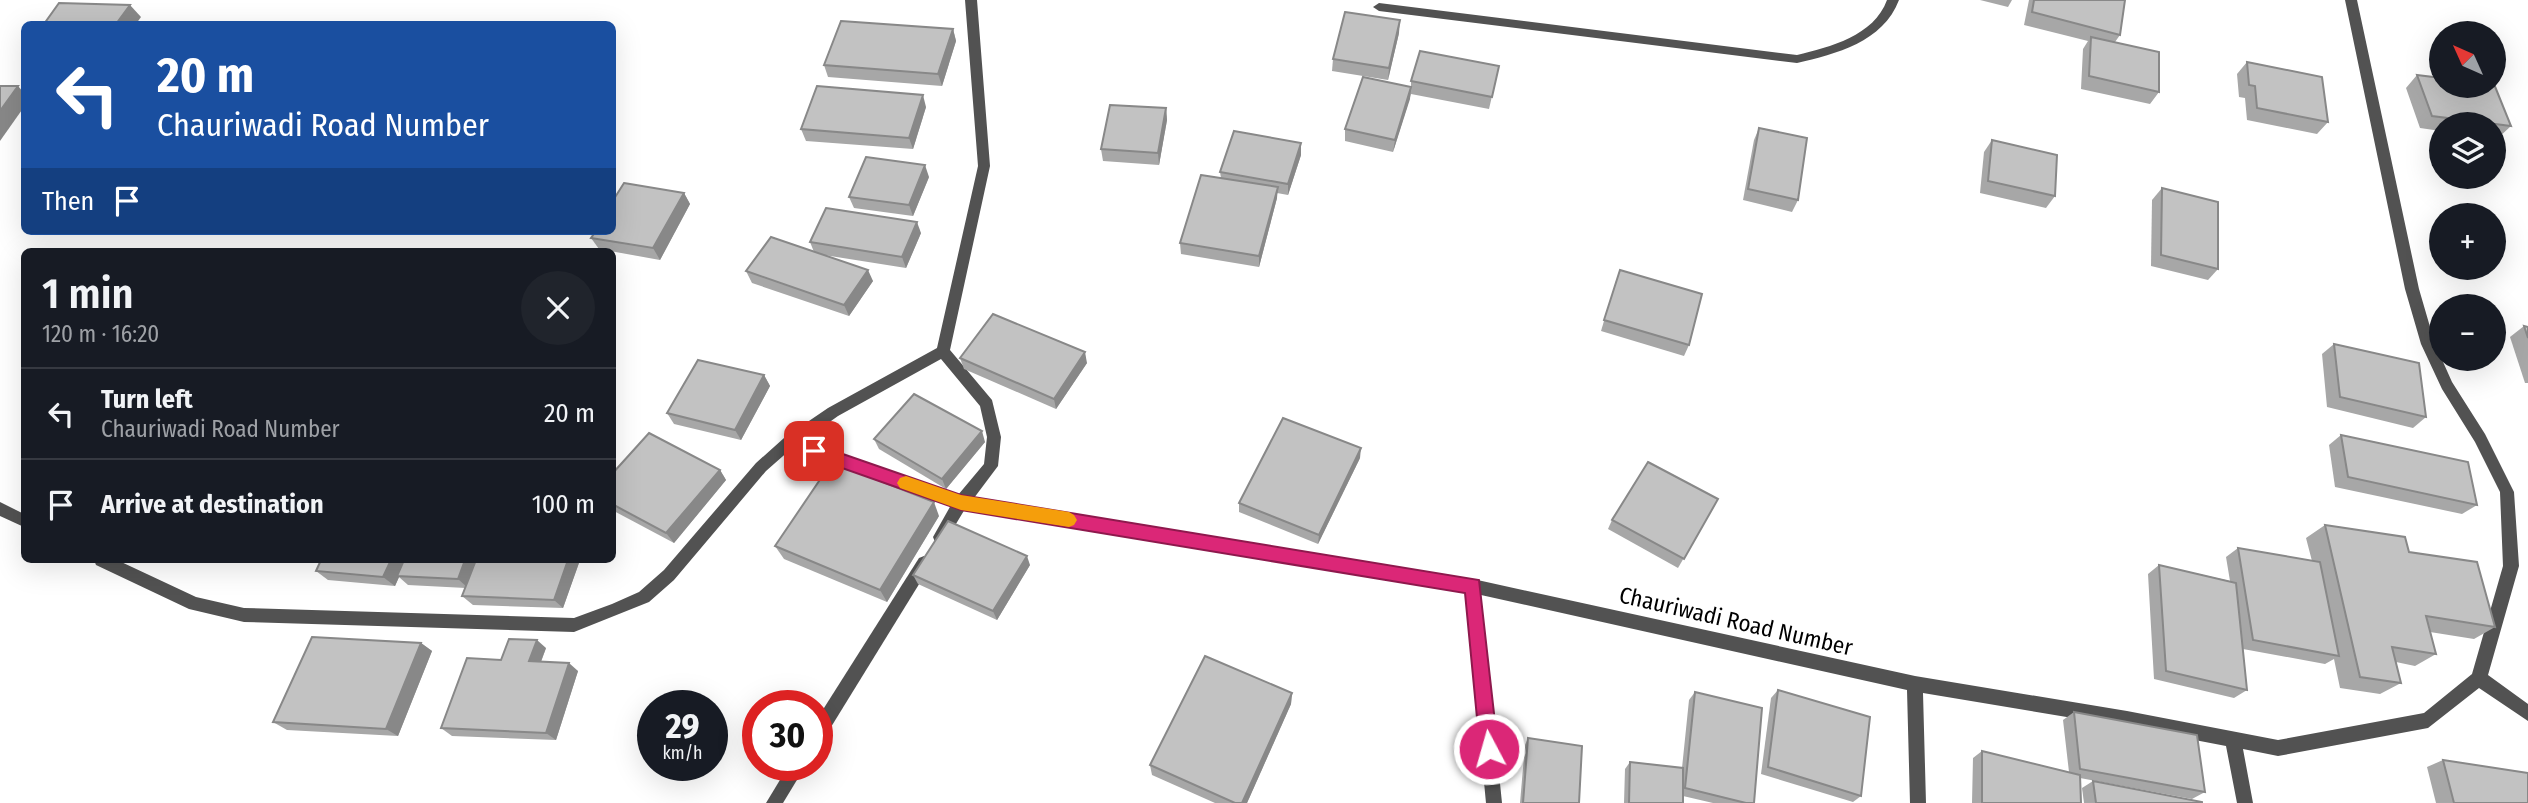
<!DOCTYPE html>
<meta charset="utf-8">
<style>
body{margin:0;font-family:"Fira Sans Condensed",sans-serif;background:#20242c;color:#f1f3f6;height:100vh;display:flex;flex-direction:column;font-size:26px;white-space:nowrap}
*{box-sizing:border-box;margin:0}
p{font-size:23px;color:#9ea1a6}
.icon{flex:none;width:38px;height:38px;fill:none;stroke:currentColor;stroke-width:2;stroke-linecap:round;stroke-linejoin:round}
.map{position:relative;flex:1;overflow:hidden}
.sheet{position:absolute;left:21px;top:248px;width:595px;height:315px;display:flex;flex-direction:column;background:#171b24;border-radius:10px;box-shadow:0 7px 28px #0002}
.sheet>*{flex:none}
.banner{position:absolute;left:21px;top:21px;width:595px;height:214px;border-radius:10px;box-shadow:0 7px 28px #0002;background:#1a4fa0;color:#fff;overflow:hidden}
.needle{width:46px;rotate:315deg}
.fabs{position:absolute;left:2429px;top:21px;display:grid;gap:14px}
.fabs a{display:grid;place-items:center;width:77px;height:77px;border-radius:50%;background:#171b24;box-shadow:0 7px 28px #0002;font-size:35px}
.speed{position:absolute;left:637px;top:690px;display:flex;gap:14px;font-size:35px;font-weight:700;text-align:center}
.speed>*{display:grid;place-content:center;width:91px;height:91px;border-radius:50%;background:#171b24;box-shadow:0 7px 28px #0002;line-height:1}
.speed small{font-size:18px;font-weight:400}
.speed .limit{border:10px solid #d22;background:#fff;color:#111}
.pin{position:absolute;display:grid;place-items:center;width:60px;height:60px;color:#fff;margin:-30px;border-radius:14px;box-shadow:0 4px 10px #0006}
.me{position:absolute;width:77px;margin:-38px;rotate:354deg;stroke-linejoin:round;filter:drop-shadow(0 0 5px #0008)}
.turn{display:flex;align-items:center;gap:24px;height:147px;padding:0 21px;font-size:32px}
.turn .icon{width:91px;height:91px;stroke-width:2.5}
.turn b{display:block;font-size:49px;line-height:60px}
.then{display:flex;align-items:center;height:66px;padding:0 21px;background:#0003;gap:14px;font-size:26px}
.round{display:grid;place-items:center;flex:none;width:74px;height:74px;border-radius:37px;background:#20242c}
.headline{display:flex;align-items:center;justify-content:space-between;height:119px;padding:0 21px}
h1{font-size:42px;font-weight:600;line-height:52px}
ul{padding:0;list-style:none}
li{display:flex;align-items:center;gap:21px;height:91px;padding:0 21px;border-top:2px solid #363941}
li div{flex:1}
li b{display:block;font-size:26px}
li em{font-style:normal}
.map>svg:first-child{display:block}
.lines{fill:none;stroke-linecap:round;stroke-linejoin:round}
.service{fill:#525252;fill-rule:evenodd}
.minor{fill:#525252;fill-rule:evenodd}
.wall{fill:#a7a7a7}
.shaded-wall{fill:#888}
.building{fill:#c2c2c2;stroke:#888;stroke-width:2}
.route{fill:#db2777;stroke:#8e194d;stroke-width:2}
.slow{fill:#f59e0b}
.labels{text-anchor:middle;stroke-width:5;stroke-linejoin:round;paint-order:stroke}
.street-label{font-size:23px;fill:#000;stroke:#fff}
</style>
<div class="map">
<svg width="2528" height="803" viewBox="0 0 2528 803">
<rect width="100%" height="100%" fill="#fff"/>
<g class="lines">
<path class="service" d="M 1887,0 L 1899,0 C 1883,42 1836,54 1797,63 L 1379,11 L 1373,7 L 1379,3 L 1797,55 C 1830,47 1874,36 1887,0 Z"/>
<g class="minor">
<path d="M 965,0 L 977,0 L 990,166 L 950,350 L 992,400 L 1001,437 L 998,466 L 974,498 L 1473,579 L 1915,676 L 2127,711 L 2278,740 L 2424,713 L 2472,674 L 2503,566 L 2500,492 L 2475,442 L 2442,389 L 2421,344 L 2405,289 L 2345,0 L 2357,0 L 2419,289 L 2435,344 L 2452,382 L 2485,434 L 2514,492 L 2519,566 L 2488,675 L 2528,704 L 2528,721 L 2479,688 L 2428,728 L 2278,756 L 2243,749 L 2253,803 L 2237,803 L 2226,746 L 2127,727 L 1923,693 L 1926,803 L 1910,803 L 1907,690 L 1481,595 L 1502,803 L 1486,803 L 1466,592 L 965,509 L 945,542 L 940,544 L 935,542 L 933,537 L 951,505 L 791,449 L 766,471 L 674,580 L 649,602 L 574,632 L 244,622 L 189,609 L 96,565 L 94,560 L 117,560 L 196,597 L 244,608 L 574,618 L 612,604 L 639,592 L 664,570 L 756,463 L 784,438 L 828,408 L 937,348 L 978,166 ZM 941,359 L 980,406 L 987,437 L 984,464 L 958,495 L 803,441 L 838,416 Z"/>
<path d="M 0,502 L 24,514 L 24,527 L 0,516 Z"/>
<path d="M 924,556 L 929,558 L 932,563 L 929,568 L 823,740 L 817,742 L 817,719 L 919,558 Z"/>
<path d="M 789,765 L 806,765 L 783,803 L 766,803 Z"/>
</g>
</g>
<g class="wall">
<path d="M 1980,0 L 2012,0 L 2008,7 Z"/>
<path d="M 2029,0 L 2125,0 L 2120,35 L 2115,42 L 2159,92 L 2150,104 L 2081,89 L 2083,49 L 2088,41 L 2024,25 Z"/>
<path d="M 953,29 L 956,41 L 942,86 L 828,77 L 824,65 Z"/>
<path d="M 1399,33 L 1388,80 L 1332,71 L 1333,59 Z"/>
<path d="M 2247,62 L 2328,122 L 2317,134 L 2247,120 L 2245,98 L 2239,97 L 2237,74 Z"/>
<path d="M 1499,66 L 1489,109 L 1411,94 L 1393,152 L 1345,141 L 1345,129 L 1411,86 L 1411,81 Z"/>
<path d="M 2417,75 L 2511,126 L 2498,138 L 2494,137 L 2494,124 L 2441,124 L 2441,131 L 2420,128 L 2406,88 Z"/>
<path d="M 926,107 L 913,149 L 806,141 L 801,129 Z"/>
<path d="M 1166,108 L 1167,120 L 1159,165 L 1103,161 L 1101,149 Z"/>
<path d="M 1759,128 L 1798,200 L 1792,212 L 1743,200 L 1754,140 Z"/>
<path d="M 1992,140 L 2055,196 L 2046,208 L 1980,193 L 1984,152 Z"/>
<path d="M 1301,143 L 1301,155 L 1288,195 L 1277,193 L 1277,198 L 1259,267 L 1181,254 L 1180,243 L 1221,178 L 1220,172 Z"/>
<path d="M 929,177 L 913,216 L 854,208 L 849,197 Z"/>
<path d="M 2162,188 L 2218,269 L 2208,280 L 2151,266 L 2152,200 Z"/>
<path d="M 684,193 L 690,204 L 660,260 L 599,249 L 591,238 Z"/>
<path d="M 921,233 L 906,268 L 824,255 L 873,281 L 849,316 L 752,283 L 746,271 L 814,252 L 810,242 Z"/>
<path d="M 1616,281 L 1689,345 L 1684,356 L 1601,331 Z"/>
<path d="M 2524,326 L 2528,338 L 2528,383 L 2525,383 L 2510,337 Z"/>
<path d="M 2334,344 L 2426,417 L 2413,428 L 2327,407 L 2322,354 Z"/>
<path d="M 960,358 L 1087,363 L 1056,409 L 964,369 Z"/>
<path d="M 764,375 L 770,386 L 741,440 L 674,424 L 667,413 Z"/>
<path d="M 2341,435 L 2477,505 L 2462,514 L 2335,487 L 2329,445 Z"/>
<path d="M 874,439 L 985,442 L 946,489 L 879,449 Z"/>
<path d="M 1360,458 L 1318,544 L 1239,512 L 1239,503 Z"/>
<path d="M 720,470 L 726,480 L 674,543 L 612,510 L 612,474 Z"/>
<path d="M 1718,499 L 1678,568 L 1608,529 L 1612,520 Z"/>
<path d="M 939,516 L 887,602 L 784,559 L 775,546 Z"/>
<path d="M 2325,525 L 2409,552 L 2495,627 L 2474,639 L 2430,632 L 2436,654 L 2415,666 L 2396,662 L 2401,683 L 2380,694 L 2340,688 L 2334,659 L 2325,664 L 2243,649 L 2247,690 L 2234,698 L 2154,679 L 2148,574 L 2159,565 L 2230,581 L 2226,557 L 2238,548 L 2312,561 L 2306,538 Z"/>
<path d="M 580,560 L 563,608 L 473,605 L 462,596 L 466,588 L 408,585 L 399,577 L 395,586 L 328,580 L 316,571 Z"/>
<path d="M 1030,565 L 997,620 L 918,584 L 913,575 Z"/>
<path d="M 421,643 L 432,651 L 398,736 L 287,730 L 273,722 Z"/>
<path d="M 546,648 L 541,662 L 578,671 L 556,740 L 452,736 L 441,728 L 501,660 Z"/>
<path d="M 1778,690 L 1861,796 L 1853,802 L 1761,774 L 1771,698 Z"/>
<path d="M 1695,692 L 1754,803 L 1713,803 L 1683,796 L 1683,803 L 1624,803 L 1625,769 L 1630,762 L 1682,768 L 1689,700 Z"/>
<path d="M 1292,693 L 1291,704 L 1247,803 L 1215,803 L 1152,775 L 1150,765 Z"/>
<path d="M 2074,712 L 2205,792 L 2192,799 L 2080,778 L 2081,803 L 1972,803 L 1973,758 L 1982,751 L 2069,772 L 2063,720 Z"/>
<path d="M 1528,738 L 1579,803 L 1520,803 L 1525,745 Z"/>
<path d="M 2443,760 L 2528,803 L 2436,803 L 2427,767 Z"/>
<path d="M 2093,781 L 2202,803 L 2084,803 L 2082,788 Z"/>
</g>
<g class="shaded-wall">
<path d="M 130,5 L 141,17 L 136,24 L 116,24 Z"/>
<path d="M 1400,20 L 1399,33 L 1388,80 L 1389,68 Z"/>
<path d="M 953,29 L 956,41 L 942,86 L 938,74 Z"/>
<path d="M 18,86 L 24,93 L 24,107 L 0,141 L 0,111 Z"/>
<path d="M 1411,87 L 1410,99 L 1393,152 L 1395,140 Z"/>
<path d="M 923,95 L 926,107 L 913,149 L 909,138 Z"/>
<path d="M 1166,108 L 1167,120 L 1159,165 L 1158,153 Z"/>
<path d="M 1301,143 L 1301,155 L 1288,195 L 1288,184 Z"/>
<path d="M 925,165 L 929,177 L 913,216 L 909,205 Z"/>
<path d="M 1278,187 L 1277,198 L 1259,267 L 1259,256 Z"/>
<path d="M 684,193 L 690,204 L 660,260 L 653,248 Z"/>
<path d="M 917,222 L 921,233 L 906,268 L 902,257 Z"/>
<path d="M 868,270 L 873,281 L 849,316 L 844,305 Z"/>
<path d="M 1085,352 L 1087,363 L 1056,409 L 1054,399 Z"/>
<path d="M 764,375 L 770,386 L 741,440 L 735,430 Z"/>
<path d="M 982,431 L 985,442 L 946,489 L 942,479 Z"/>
<path d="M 1361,448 L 1360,458 L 1318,544 L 1319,535 Z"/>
<path d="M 720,470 L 726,480 L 674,543 L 666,533 Z"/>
<path d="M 934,502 L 939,516 L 887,602 L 880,590 Z"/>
<path d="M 1027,556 L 1030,565 L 997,620 L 993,611 Z"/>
<path d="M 391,560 L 407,560 L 397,576 L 399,577 L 395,586 L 383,577 Z"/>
<path d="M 465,560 L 478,560 L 468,588 L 458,579 Z"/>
<path d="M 568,560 L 580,560 L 563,608 L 554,600 Z"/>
<path d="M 537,640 L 546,648 L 538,669 L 529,661 Z"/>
<path d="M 421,643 L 432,651 L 398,736 L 386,729 Z"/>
<path d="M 569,663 L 578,671 L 556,740 L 546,733 Z"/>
<path d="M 1292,693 L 1291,704 L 1247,803 L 1242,803 Z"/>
</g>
<g class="building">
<path d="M 2034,0 L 2125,0 L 2120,35 L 2032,12 Z"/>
<path d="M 59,3 L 130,5 L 116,24 L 44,24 Z"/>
<path d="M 1345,12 L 1400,20 L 1389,68 L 1333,59 Z"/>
<path d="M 841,21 L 953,29 L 938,74 L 824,65 Z"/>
<path d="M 2091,37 L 2159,52 L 2159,92 L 2089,76 Z"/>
<path d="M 1420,51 L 1499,66 L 1492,97 L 1411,81 Z"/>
<path d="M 2247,62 L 2322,77 L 2328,122 L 2257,108 L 2255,86 L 2249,85 Z"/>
<path d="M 2417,75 L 2441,78 L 2441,86 L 2494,86 L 2494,84 L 2511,126 L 2432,116 Z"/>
<path d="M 1363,77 L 1411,87 L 1395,140 L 1345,129 Z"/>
<path d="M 0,86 L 18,86 L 0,111 Z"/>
<path d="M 817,86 L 923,95 L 909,138 L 801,129 Z"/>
<path d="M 1110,105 L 1166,108 L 1158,153 L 1101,149 Z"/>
<path d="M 1759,128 L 1807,138 L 1798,200 L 1748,189 Z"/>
<path d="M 1234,131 L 1301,143 L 1288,184 L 1220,172 Z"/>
<path d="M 1992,140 L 2057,155 L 2055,196 L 1988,181 Z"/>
<path d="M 866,157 L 925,165 L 909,205 L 849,197 Z"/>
<path d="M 1201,175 L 1278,187 L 1259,256 L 1180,243 Z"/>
<path d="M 624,183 L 684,193 L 653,248 L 591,238 L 596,231 L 612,231 L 612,202 Z"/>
<path d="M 2162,188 L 2218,202 L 2218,269 L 2161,255 Z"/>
<path d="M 826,208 L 917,222 L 902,257 L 810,242 Z"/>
<path d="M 771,237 L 868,270 L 844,305 L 746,271 Z"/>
<path d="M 1620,270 L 1702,294 L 1689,345 L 1604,320 Z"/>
<path d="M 993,314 L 1085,352 L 1054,399 L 960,358 Z"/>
<path d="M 2524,326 L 2528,327 L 2528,338 Z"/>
<path d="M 2334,344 L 2419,363 L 2426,417 L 2340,397 Z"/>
<path d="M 698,360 L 764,375 L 735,430 L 667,413 Z"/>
<path d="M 914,394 L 982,431 L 942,479 L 874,439 Z"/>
<path d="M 1283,418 L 1361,448 L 1319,535 L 1239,503 Z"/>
<path d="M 649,433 L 720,470 L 666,533 L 612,504 L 612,474 Z"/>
<path d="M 2341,435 L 2468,462 L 2477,505 L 2348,477 Z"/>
<path d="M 832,462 L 934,502 L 880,590 L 775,546 Z"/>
<path d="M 1648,462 L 1718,499 L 1684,559 L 1612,520 Z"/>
<path d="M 948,521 L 1027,556 L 993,611 L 913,575 Z"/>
<path d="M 2325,525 L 2405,537 L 2409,552 L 2477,562 L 2495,627 L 2426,616 L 2436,654 L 2392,647 L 2401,683 L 2360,677 Z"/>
<path d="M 2238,548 L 2320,562 L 2339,656 L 2253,640 Z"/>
<path d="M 321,560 L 391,560 L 383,577 L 316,571 Z"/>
<path d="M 404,560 L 465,560 L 458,579 L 397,576 Z"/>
<path d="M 476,560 L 568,560 L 554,600 L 462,596 Z"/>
<path d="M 2159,565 L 2236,583 L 2247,690 L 2166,671 Z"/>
<path d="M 312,637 L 421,643 L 386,729 L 273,722 Z"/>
<path d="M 509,639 L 537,640 L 529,661 L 569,663 L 546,733 L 441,728 L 467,658 L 501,660 Z"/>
<path d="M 1205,656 L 1292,693 L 1242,803 L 1235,803 L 1150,765 Z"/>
<path d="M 1778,690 L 1870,717 L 1861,796 L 1768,767 Z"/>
<path d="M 1695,692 L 1762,708 L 1754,803 L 1746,803 L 1685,788 Z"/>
<path d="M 2074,712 L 2197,735 L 2205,792 L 2080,769 Z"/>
<path d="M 1528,738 L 1582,746 L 1579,803 L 1523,803 Z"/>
<path d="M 1982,751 L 2080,775 L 2081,803 L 1982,803 Z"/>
<path d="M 2443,760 L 2528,773 L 2528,803 L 2454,803 Z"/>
<path d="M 1630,762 L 1683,768 L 1683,803 L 1629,803 Z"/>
<path d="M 2093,781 L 2202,802 L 2202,803 L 2096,803 Z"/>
</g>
<path class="route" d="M 814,444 L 961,495 L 1479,580 L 1498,749 L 1495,755 L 1489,758 L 1482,755 L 1480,749 L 1465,593 L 961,510 L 808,456 L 806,451 L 808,446 Z"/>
<path class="slow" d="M 906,476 L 961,495 L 1069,512 L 1074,515 L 1077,520 L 1074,525 L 1069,527 L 961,510 L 900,488 L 897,483 L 900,478 Z"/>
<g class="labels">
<g class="street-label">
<text transform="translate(1736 621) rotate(13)" y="8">Chauriwadi Road Number</text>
</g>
</g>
</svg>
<div class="fabs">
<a><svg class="needle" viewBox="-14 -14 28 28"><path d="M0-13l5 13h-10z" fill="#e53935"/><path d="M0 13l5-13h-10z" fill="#9ea1a6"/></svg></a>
<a><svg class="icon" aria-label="layers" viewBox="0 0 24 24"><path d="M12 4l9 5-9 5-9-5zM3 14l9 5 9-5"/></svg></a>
<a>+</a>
<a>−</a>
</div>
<div class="speed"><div>29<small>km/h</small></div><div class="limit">30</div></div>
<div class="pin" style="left:814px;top:451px;background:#d93025"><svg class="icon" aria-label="arrive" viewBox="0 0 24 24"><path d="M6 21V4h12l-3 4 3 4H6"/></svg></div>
<svg class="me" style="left:1489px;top:749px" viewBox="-20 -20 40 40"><circle r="17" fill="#db2777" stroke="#fff" stroke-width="3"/><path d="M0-11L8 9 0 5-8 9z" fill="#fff"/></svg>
<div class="banner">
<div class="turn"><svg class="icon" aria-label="left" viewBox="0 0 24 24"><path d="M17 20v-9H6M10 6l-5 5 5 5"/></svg><div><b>20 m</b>Chauriwadi Road Number</div></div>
<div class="then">Then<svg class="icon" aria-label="arrive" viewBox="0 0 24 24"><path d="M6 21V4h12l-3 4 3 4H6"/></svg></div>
</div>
<section class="sheet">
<div class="headline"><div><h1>1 min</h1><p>120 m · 16:20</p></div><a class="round"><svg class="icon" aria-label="close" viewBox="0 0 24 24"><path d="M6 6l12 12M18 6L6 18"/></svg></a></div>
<ul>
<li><svg class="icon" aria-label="left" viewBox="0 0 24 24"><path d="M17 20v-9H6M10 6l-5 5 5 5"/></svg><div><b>Turn left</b><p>Chauriwadi Road Number</p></div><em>20 m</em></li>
<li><svg class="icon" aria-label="arrive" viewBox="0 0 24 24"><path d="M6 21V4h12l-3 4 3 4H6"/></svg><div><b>Arrive at destination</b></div><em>100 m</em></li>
</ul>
</section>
</div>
